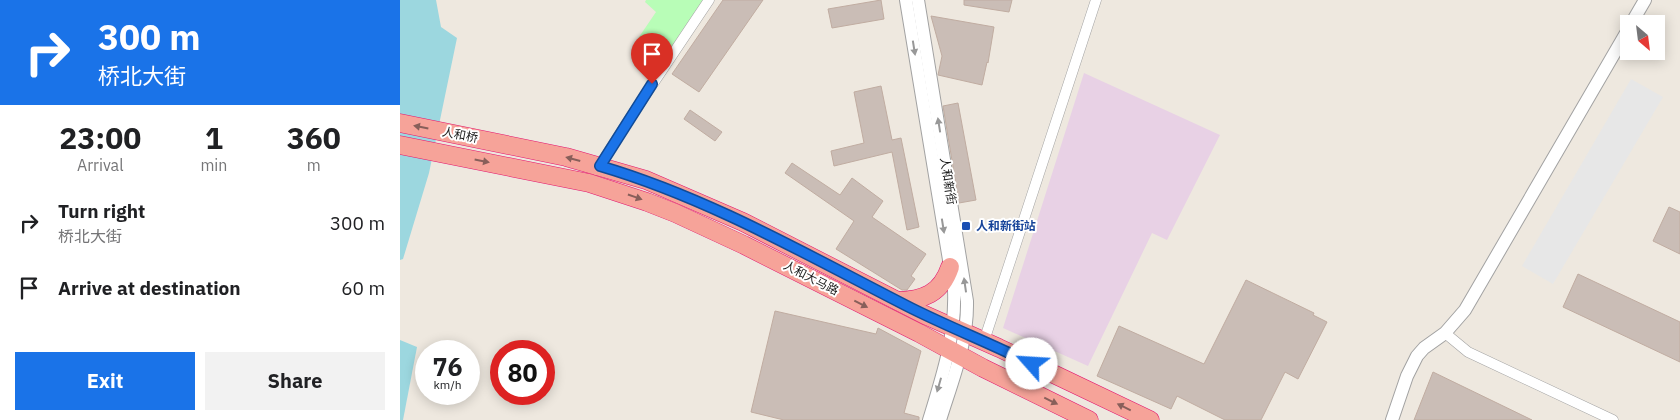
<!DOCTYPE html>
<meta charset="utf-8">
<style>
body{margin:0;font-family:"IBM Plex Sans","Noto Sans SC",sans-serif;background:#f2f2f2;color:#202124;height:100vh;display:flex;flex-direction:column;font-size:19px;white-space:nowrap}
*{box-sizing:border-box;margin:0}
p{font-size:16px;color:#757577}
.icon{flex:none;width:28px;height:28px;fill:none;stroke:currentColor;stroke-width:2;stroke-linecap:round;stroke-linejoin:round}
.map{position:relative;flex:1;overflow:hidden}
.drawer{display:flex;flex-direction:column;background:#fff;width:400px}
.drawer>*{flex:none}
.banner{background:#1a73e8;color:#fff;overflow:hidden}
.needle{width:32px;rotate:152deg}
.fabs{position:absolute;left:1220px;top:15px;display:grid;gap:10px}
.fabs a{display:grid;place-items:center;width:45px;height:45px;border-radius:0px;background:#fff;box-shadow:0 2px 12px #0003;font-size:25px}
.speed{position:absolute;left:15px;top:340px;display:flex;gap:10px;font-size:25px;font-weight:700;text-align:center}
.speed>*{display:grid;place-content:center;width:65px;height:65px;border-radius:50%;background:#fff;box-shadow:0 2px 12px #0003;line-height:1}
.speed small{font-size:12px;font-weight:400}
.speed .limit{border:8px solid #d22;background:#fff;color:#111}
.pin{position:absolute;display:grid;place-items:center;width:42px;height:42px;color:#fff;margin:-51px -21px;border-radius:50% 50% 50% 0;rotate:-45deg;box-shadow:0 0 5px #0007}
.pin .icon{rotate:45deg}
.me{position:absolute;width:55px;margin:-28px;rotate:296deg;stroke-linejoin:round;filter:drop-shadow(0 0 4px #0008)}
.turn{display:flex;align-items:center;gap:18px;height:105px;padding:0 15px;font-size:22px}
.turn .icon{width:65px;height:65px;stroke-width:2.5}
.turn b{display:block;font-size:35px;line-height:42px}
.eta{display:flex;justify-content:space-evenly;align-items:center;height:85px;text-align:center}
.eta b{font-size:30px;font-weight:700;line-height:35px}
.button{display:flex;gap:10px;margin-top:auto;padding:10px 15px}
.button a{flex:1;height:58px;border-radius:0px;background:#1a73e8;color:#fff;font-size:20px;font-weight:700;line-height:58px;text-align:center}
.button a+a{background:#f2f2f2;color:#202124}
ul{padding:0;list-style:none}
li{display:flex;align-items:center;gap:15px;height:65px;padding:0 15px}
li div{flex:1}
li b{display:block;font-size:19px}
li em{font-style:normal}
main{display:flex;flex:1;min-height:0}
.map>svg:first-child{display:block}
.industrial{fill:#e8d1e5}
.park{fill:#b8fdb7}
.parking{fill:#e7e7e7}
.water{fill:#9cd7df}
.building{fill:#cabdb6;stroke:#c0aca1}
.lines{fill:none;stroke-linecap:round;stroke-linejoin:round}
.minor-casing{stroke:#a2a2a2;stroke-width:11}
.tertiary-casing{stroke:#a2a2a2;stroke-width:14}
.trunk-casing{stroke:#e21670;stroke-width:19}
.minor{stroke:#fff;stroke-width:10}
.tertiary{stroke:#fff;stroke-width:12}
.trunk{stroke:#f6a399;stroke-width:18}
.oneway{fill:#989898}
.oneway2{fill:#885f5a}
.route-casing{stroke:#114b97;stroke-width:12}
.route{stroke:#1a73e8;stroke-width:9}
.transit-dot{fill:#1a4fb4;stroke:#fff;stroke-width:2}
.labels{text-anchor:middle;stroke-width:4;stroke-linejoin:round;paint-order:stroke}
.street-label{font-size:12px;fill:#1b1b1b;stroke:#fff}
.transit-label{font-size:12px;font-weight:bold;fill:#164399;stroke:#fff;text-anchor:start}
</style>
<main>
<section class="drawer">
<div class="banner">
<div class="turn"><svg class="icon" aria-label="right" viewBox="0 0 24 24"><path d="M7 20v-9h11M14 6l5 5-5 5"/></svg><div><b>300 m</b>桥北大街</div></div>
</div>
<div class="eta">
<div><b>23:00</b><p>Arrival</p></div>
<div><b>1</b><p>min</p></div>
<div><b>360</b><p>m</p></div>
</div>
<ul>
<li><svg class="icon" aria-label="right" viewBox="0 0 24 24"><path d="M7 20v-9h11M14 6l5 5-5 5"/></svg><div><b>Turn right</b><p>桥北大街</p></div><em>300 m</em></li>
<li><svg class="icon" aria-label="arrive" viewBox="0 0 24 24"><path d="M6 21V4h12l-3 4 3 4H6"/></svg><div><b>Arrive at destination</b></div><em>60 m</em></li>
</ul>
<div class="button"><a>Exit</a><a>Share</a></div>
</section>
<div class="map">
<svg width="1280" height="420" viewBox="0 0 1280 420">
<rect width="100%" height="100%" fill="#eee8df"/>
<path class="industrial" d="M 684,73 L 820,135 L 767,240 L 752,233 L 688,366 L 603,328 Z"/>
<path class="park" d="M 246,0 L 303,0 L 265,56 L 237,40 L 256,12 L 245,2 Z"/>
<path class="parking" d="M 1231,79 L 1263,97 L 1153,284 L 1122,266 Z"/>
<g class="water">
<path d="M 0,0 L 36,0 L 41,27 L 57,38 L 29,173 L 3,259 L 0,260 Z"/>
<path d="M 0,340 L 17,347 L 3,420 L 0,420 Z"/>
</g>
<g class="building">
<path d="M 323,0 L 363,0 L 299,92 L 272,74 Z"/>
<path d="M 481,0 L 484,19 L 432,28 L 428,9 Z"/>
<path d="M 564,0 L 612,0 L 609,12 L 564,5 Z"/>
<path d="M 531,16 L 594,27 L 588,63 L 587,62 L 582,85 L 538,75 L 542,56 Z"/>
<path d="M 481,86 L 492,140 L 501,138 L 519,227 L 507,230 L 492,152 L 434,166 L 431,151 L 464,143 L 454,92 Z"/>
<path d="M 558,103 L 576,200 L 559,203 L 543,106 Z"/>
<path d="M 290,110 L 322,132 L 315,141 L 284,119 Z"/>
<path d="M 392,163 L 440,195 L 452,178 L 483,201 L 472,217 L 526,254 L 511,276 L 515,279 L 507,290 L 502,290 L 436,249 L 454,221 L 385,173 Z"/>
<path d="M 1269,207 L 1280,212 L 1280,254 L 1253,241 Z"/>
<path d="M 1178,274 L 1280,322 L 1280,362 L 1163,307 Z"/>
<path d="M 846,280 L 914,313 L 913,315 L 927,322 L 898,379 L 885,372 L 861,420 L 825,420 L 777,396 L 771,409 L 697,376 L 719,326 L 804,364 Z"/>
<path d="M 375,311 L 476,334 L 478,328 L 521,351 L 504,413 L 519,417 L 519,420 L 384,420 L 351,412 Z"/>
<path d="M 1033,372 L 1132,420 L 1014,420 Z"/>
</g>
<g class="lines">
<g class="minor-casing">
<g id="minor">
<path d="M 197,170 L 232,115 L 309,0"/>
<path d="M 1045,333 L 1068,352 L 1213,420"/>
<path d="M 584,341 L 696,0"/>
</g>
</g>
<g class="tertiary-casing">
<g id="tertiary">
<path d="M 506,0 L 554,290 C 556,335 542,378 529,420"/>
<path d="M 518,0 L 567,301 C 568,343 552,381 540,420"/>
<path d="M 1231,24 L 1245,0"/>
<path d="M 992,420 L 1007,376 L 1017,356 L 1024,348 L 1045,333 L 1065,310 L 1229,28"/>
</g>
</g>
<g class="trunk-casing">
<g id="trunk">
<path d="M 0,123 L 166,157 L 246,180 L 343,222 L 525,315 L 599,348 L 750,420"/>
<path d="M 0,145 L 189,183 L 247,202 L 275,213 L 344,245 L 519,333 L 583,368 L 689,420"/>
<path d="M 498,301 C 523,300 541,294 550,267"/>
</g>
</g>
<use href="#minor" class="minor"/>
<use href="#tertiary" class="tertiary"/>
<use href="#trunk" class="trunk"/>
</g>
<defs><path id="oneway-solid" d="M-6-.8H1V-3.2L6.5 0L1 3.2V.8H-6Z" transform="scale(1.25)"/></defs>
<g class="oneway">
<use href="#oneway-solid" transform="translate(514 48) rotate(81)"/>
<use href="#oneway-solid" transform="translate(539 125) rotate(-99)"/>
<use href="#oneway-solid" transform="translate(543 226) rotate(81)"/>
<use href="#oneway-solid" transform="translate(565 285) rotate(-98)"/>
<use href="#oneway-solid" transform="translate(539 385) rotate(106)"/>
</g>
<g class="oneway2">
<use href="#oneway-solid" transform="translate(21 127) rotate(-169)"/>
<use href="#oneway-solid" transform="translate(173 159) rotate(-165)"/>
<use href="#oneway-solid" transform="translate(82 161) rotate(11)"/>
<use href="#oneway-solid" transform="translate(235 197) rotate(19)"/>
<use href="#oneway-solid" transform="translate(461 304) rotate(27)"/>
<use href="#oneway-solid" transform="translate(651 401) rotate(26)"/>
<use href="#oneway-solid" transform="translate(724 407) rotate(-154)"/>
</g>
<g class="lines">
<g class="route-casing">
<path id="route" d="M 252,84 L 200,166 C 309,198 409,256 511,308 C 551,328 592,344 632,364"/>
</g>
<use href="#route" class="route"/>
</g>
<rect class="transit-dot" x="561" y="221" width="10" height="10" rx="2.5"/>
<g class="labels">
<g class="street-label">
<text transform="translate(60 135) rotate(11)" y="4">人和桥</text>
<text transform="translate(548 181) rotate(81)" y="4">人和新街</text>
<text transform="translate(411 278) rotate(27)" y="4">人和大马路</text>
</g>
<g class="transit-label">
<text x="576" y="230">人和新街站</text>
</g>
</g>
</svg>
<div class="fabs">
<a><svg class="needle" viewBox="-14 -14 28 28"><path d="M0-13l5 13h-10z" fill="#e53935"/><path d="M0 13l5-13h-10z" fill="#757577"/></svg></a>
</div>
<div class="speed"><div>76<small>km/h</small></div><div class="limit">80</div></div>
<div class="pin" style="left:252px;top:84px;background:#d93025"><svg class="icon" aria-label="arrive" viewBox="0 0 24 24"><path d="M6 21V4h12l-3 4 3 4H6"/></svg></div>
<svg class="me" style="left:632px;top:364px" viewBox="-20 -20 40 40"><circle r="19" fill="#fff"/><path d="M0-13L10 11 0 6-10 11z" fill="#1a73e8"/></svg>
</div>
</main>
